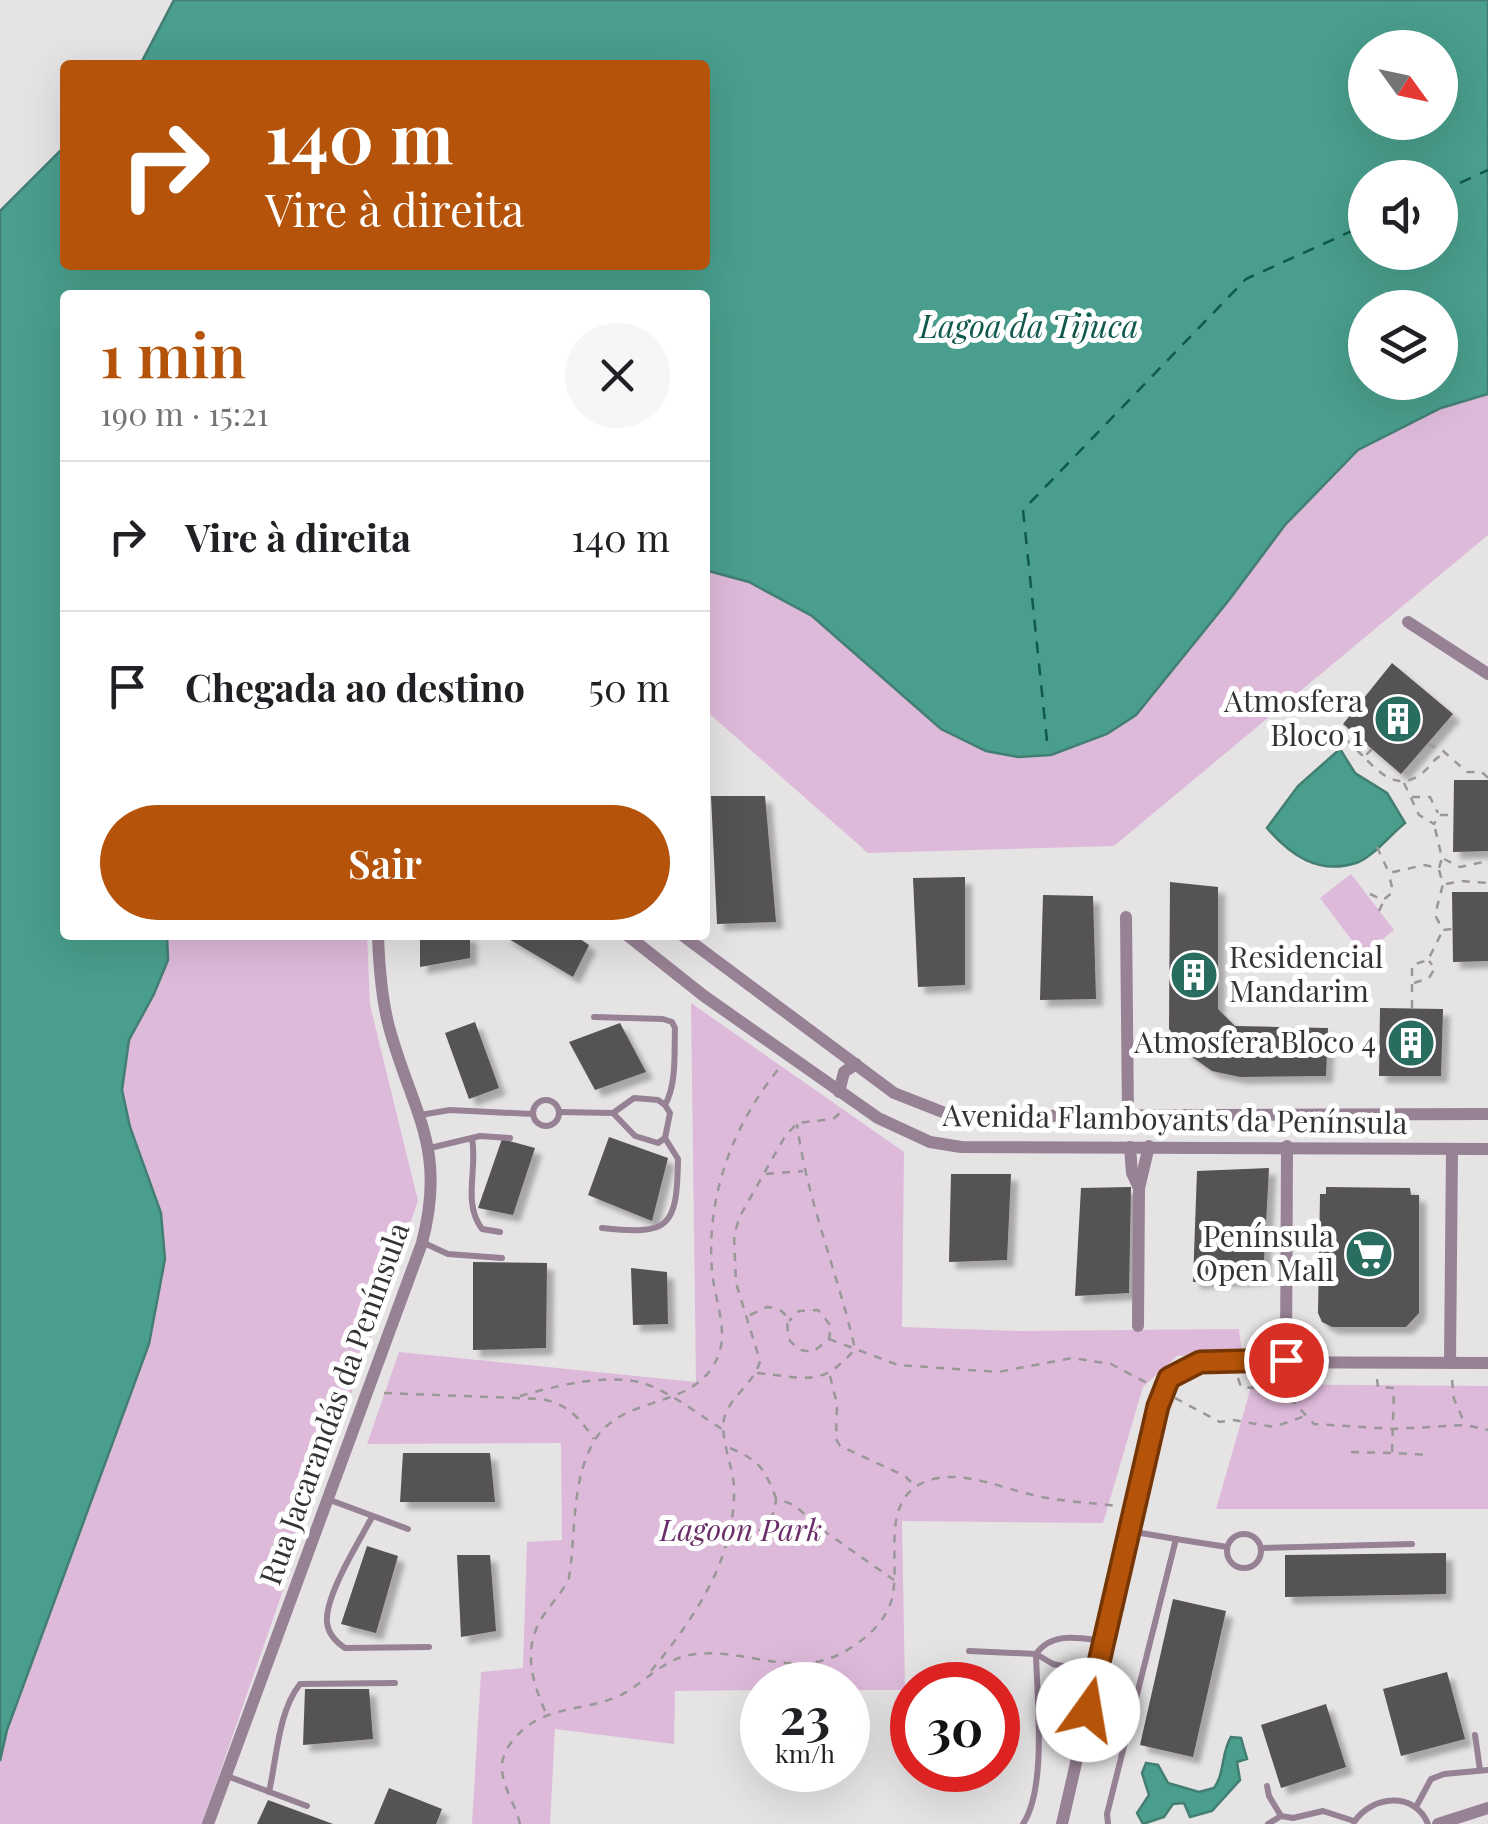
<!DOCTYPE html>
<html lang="pt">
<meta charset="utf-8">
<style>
body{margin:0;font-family:"Playfair Display",serif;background:#f6f6f6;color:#202124;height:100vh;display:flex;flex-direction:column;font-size:38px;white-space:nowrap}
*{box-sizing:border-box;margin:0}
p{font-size:32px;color:#757577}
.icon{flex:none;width:55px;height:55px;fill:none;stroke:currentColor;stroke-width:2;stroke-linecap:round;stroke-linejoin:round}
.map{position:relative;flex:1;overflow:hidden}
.details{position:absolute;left:60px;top:290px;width:650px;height:650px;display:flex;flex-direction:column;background:#fff;border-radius:10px;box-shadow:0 10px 40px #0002}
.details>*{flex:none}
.top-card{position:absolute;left:60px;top:60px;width:650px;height:210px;border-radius:10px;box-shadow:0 10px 40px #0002;background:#b45309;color:#fff;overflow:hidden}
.needle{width:65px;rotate:123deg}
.buttons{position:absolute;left:1348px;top:30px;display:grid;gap:20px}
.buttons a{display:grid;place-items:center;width:110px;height:110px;border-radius:50%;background:#fff;box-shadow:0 10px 40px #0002;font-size:50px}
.speed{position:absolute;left:740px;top:1662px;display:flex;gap:20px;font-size:50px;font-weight:700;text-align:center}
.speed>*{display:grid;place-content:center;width:130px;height:130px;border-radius:50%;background:#fff;box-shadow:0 10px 40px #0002;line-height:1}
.speed small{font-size:25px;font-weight:400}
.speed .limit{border:15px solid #d22;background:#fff;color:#111}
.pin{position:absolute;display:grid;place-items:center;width:85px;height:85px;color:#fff;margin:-42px;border:5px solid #fff;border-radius:50%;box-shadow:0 2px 10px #0007}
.me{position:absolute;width:110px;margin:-55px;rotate:13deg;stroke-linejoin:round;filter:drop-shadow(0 0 8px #0008)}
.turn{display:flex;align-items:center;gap:35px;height:210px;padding:0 40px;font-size:45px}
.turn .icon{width:130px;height:130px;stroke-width:2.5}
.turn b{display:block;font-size:70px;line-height:85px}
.round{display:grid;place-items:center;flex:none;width:105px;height:105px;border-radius:52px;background:#f6f6f6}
.summary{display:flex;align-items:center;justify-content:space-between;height:170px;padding:0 40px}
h1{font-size:60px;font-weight:600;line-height:75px;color:#b45309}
.button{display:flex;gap:20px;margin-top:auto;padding:20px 40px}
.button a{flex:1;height:115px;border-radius:60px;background:#b45309;color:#fff;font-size:40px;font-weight:600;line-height:115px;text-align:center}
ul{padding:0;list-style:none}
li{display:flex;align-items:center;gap:30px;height:150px;padding:0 40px;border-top:2px solid #e0e0e0}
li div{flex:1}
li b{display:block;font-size:38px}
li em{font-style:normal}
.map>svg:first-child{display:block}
.green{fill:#debada}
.water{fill:#499e8d;stroke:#437e72;stroke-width:2.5;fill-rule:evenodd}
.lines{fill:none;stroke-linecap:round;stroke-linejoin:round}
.ferry{stroke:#12594d;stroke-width:2.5;stroke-dasharray:12 10;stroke-linecap:butt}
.building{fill:#555254;filter:url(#shadow)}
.path{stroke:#9a9799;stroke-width:2.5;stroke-dasharray:8 8;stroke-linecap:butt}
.service{stroke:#978194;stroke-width:6}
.minor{stroke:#978194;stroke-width:12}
.route-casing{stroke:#753606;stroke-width:25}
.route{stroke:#b45309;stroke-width:18}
.labels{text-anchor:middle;stroke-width:10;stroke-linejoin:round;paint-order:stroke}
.poi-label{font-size:30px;fill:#343234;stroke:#fff;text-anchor:end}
.street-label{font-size:30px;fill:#343234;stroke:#fff}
.park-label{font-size:30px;font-style:italic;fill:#6a2d67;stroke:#fff}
.water-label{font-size:32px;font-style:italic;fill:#12594d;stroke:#fff}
</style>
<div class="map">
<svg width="1488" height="1824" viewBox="0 0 1488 1824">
<defs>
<filter id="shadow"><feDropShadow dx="7" dy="7" stdDeviation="2.5" flood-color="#0004"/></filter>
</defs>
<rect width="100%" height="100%" fill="#e6e3e5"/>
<g class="green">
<path d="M 1488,394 L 1488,535 L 1114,846 L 868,853 L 705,710 L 705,570 L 749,582 L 812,616 L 941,729 L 1285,525 L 1358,450 L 1441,408 Z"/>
<path d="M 1351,874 L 1394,930 L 1363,955 L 1320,898 Z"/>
<path d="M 167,935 L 367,935 L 370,1005 L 418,1201 L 202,1824 L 0,1824 L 0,1761 L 7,1730 L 114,1437 L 165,1259 L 161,1213 L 130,1127 L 122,1091 L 129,1040 L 154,994 L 168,960 Z"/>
<path d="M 691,1003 L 904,1152 L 902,1327 L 1018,1331 L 1239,1329 L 1242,1352 L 1177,1356 L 1143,1387 L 1103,1523 L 902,1521 L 905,1690 L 848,1690 L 848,1685 L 762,1685 L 762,1690 L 675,1691 L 674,1744 L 555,1729 L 550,1824 L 472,1824 L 481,1672 L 523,1668 L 527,1542 L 562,1540 L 561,1443 L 367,1444 L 399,1352 L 696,1382 Z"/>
<path d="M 1252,1384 L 1488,1386 L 1488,1509 L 1216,1509 Z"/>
</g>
<g class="water">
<path d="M 174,0 L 1488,0 L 1488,394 L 1441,408 L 1358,450 L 1285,525 L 1229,600 L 1136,715 L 1107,734 L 1051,755 L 1018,757 L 986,751 L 941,729 L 812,616 L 749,582 L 705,570 L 705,295 L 65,295 L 65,935 L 167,935 L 168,960 L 154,994 L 129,1040 L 122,1090 L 130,1127 L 161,1213 L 165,1259 L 149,1344 L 7,1730 L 0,1761 L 0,211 L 65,146 L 65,265 L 705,265 L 705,65 L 140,65 ZM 1365,48 L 1440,48 L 1440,122 L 1365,122 ZM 1365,178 L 1440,178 L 1440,252 L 1365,252 ZM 1365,308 L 1440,308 L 1440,382 L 1365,382 Z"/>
<path d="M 1340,749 L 1355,773 L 1387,793 L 1405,823 C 1391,834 1372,858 1356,863 C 1318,875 1290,855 1267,828 L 1298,786 Z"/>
<path d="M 1231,1737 L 1241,1738 L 1247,1759 L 1237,1762 L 1240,1780 L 1212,1811 L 1190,1817 L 1184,1803 L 1173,1804 L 1164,1817 L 1143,1824 L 1137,1813 L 1149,1795 L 1142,1773 L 1146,1763 L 1158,1765 L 1168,1783 L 1199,1792 L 1214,1788 C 1225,1773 1221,1753 1231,1737 Z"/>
</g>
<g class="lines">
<g class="ferry">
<path d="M 1440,192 L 1488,170"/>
<path d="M 1047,741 L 1023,510 L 1246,279 L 1365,225"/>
</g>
</g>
<g class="building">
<path d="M 1392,663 L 1453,714 L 1401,774 L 1343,724 Z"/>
<path d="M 1454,780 L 1488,780 L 1488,851 L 1453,852 Z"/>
<path d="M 711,796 L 765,796 L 776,922 L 717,924 Z"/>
<path d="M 965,877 L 965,985 L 918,987 L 913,878 Z"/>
<path d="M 1170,882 L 1218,887 L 1218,1009 L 1235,1026 L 1328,1028 L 1326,1076 L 1240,1077 L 1212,1071 L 1188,1054 L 1169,1029 Z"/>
<path d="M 1452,892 L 1488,892 L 1488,961 L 1453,962 Z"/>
<path d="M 1043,895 L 1093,896 L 1096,999 L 1040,1000 Z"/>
<path d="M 420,935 L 470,935 L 470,958 L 420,967 Z"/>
<path d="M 502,935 L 574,935 L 589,945 L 573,977 Z"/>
<path d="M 1380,1008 L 1443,1009 L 1441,1076 L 1379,1076 Z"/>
<path d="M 475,1022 L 499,1088 L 469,1099 L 445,1033 Z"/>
<path d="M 620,1023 L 646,1072 L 595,1090 L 569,1042 Z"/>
<path d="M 609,1137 L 668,1158 L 652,1221 L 588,1195 Z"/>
<path d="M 502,1139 L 535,1148 L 513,1215 L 478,1208 Z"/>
<path d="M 1269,1168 L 1263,1278 L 1193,1282 L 1197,1171 Z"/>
<path d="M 951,1174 L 1011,1174 L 1007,1260 L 949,1262 Z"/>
<path d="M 1131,1187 L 1129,1293 L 1075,1296 L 1081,1188 Z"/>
<path d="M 1326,1187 L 1410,1188 L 1411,1195 L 1419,1195 L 1419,1313 L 1406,1327 L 1332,1327 L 1322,1322 L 1318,1313 L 1320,1194 L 1326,1194 Z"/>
<path d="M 473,1262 L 547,1263 L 546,1348 L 473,1350 Z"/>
<path d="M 631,1268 L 667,1272 L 668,1324 L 633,1325 Z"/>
<path d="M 403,1453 L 490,1453 L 495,1502 L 400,1502 Z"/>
<path d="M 367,1546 L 398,1556 L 376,1633 L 341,1624 Z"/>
<path d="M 1446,1553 L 1446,1594 L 1285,1597 L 1285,1555 Z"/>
<path d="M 457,1555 L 490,1555 L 496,1631 L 461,1637 Z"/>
<path d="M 1173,1599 L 1226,1611 L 1193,1757 L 1140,1745 Z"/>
<path d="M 1447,1672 L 1465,1739 L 1401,1756 L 1383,1689 Z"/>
<path d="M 305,1689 L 369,1689 L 373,1739 L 303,1745 Z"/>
<path d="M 1326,1704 L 1346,1767 L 1281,1788 L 1261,1725 Z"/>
<path d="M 389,1788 L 442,1809 L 436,1824 L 374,1824 Z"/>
<path d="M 268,1800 L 333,1824 L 257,1824 Z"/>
</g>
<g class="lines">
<g class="path">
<path d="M 1334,728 L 1363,756"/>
<path d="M 1428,744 L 1442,750 L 1467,772 L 1482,772 L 1488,778"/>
<path d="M 1372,749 L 1364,757 C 1380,774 1398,791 1421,774 C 1431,767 1431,760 1445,753"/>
<path d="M 1404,783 L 1419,815 L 1434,824 L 1439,815 L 1453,815"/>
<path d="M 1412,797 L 1430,797 L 1438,813"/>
<path d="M 1377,847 L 1389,873 L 1424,865 L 1439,868 L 1442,858 L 1434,824"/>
<path d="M 1444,859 L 1460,867 L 1488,861"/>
<path d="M 1439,870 L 1443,884 L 1435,915 L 1443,930 L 1452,929"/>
<path d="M 1446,884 L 1461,881 L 1488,883"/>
<path d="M 1370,894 L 1383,900 L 1393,892 L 1389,874"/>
<path d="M 1379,911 L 1383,902"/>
<path d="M 1414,983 L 1429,978 L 1435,968 L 1429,961"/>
<path d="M 1412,1008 L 1412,965 L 1428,960 L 1443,930"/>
<path d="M 766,1174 L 803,1171"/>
<path d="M 750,1315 L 767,1307 C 794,1309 784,1324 790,1341 L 800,1350 L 813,1352 L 829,1339 L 831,1326 L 818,1310 L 799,1311 L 789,1321"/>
<path d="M 829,1339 L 898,1365 L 998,1372 L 1072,1358 L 1111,1364 L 1151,1385"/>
<path d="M 757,1373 C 805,1377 821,1389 855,1349 C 838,1273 807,1201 797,1124"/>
<path d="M 830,1376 L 837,1404 L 836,1439 L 840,1446 L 905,1476 L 915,1486"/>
<path d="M 1238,1378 L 1241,1387 L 1287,1390 L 1289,1397 L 1314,1424 L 1394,1429 L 1465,1425 L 1488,1430"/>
<path d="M 1377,1379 L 1378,1387 L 1394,1388 L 1392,1453 L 1431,1455"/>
<path d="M 1452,1380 L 1454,1399 L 1465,1424"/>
<path d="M 384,1393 L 542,1399 C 568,1405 579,1417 594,1439"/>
<path d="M 520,1396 C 555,1386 611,1372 646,1384 C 673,1394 698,1414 722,1429"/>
<path d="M 1175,1398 L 1220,1422 L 1233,1420 L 1274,1427 L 1305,1416"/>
<path d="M 730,1448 C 760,1461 764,1468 776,1498 L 796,1506 L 814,1524 L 894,1580"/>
<path d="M 1351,1452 L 1391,1453"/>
<path d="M 728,1538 C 754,1538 774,1528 776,1499"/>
<path d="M 651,1671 C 694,1619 736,1558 734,1487 C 733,1466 720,1439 724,1419 C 729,1397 754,1384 760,1361 L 736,1283 L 734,1235 L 740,1216 L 784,1138 L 797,1123 L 833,1119 L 840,1113"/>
<path d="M 545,1711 C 533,1683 524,1654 538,1625 C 546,1608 561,1596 569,1578 C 576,1533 571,1483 593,1443 C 622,1391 697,1413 719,1354 C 728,1328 714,1297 712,1271 C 706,1195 733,1124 781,1066"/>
<path d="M 520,1824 C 516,1805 501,1785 502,1766 C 502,1756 508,1746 514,1739 C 542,1705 580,1712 617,1697 C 645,1684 663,1657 696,1654 C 751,1648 799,1683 852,1647 C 869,1636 884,1622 891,1602 C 903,1563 876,1497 930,1480 C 965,1469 1008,1491 1042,1497 C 1067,1502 1093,1503 1118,1506"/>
</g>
<g class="service">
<path d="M 594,1017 L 663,1019 L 672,1022 L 675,1028 C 674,1053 677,1083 665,1105 L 670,1113 L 665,1138"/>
<circle cx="546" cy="1113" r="13"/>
<path d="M 559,1112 L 613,1113 L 635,1136 L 658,1143 L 665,1138"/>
<path d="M 613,1113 L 634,1098 L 658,1100 L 665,1105"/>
<path d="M 420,1115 L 450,1110 L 533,1114"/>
<path d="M 472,1138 C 478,1170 462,1202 482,1229 L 500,1232"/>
<path d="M 430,1148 L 480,1136 L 510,1138"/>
<path d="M 602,1228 C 669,1235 677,1229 678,1159 L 665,1138"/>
<path d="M 424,1243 L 448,1254 L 502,1258"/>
<path d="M 330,1500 L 408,1529"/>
<path d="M 372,1517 C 359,1542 325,1595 327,1622 C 328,1634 336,1642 345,1648 L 429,1647"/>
<path d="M 1129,1531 L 1176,1539"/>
<circle cx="1244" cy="1551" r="17"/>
<path d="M 1261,1548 L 1412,1544"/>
<path d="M 969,1651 L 1036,1654 L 1053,1664 L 1097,1673"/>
<path d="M 1475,1735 L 1480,1770"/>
<path d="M 227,1776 L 307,1806"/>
<path d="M 1267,1786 L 1269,1796 L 1281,1816 L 1293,1818 L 1323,1811 L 1354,1821"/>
<path d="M 269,1792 C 277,1757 278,1712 300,1684 L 395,1683"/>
<path d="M 1417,1805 L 1431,1779 L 1444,1774 L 1488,1770"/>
<path d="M 1354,1822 C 1372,1795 1415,1791 1428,1824"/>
<path d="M 1023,1824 C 1047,1788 1037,1699 1036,1654 C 1052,1631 1080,1638 1104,1641"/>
<path d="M 1108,1824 L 1107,1814 L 1176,1539 L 1227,1547"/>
<path d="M 1268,1824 L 1281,1816"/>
</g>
<g class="minor">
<path d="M 1408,622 L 1488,674"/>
<path d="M 1126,917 L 1128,1116"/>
<path d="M 627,935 L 704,996 L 878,1118 L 930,1142 L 961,1147 L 1488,1149"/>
<path d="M 682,935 L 894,1093 L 945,1113 L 986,1116 L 1488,1114"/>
<path d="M 839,1092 L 844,1072 L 856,1064"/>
<path d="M 1130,1147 L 1132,1173 L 1139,1188"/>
<path d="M 1138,1326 L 1139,1188 L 1149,1146"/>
<path d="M 1286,1360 L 1287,1146"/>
<path d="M 1450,1363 L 1452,1149"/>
<path d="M 208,1824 L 422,1243 C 447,1147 413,1114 389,1027 C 381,996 379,966 378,935"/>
<path d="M 1062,1824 L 1158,1406 L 1169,1378 L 1200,1362 L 1488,1363"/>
<path d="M 1438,1824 L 1488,1808"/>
</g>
</g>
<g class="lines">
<g class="route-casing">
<path id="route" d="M 1088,1710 L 1158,1406 L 1169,1378 L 1200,1362 L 1286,1360"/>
</g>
<use href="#route" class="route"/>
</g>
<defs>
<g id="building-disc" transform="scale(2.5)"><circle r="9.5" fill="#296d60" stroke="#fff"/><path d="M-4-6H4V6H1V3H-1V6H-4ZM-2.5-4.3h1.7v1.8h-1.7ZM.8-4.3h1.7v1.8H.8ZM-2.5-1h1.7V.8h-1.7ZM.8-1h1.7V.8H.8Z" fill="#fff"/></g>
<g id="supermarket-disc" transform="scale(2.5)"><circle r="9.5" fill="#296d60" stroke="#fff"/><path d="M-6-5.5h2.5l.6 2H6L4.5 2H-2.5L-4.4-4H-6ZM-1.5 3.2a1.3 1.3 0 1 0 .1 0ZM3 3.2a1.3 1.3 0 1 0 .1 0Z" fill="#fff"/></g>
</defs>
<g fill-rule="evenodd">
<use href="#building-disc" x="1398" y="719"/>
<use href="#building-disc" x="1194" y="975"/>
<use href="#building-disc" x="1411" y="1043"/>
<use href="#supermarket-disc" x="1369" y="1254"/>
</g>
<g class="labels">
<g class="poi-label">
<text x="1363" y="712">Atmosfera<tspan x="1363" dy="34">Bloco 1</tspan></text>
<text x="1229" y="968" text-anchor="start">Residencial<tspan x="1229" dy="34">Mandarim</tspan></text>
<text x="1376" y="1053">Atmosfera Bloco 4</text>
<text x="1334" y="1247">Península<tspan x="1334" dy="34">Open Mall</tspan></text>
</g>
<g class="street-label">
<text transform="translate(1175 1120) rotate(1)" y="10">Avenida Flamboyants da Península</text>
<text transform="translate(335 1404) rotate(-70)" y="10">Rua Jacarandás da Península</text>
</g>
<g class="park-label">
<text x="741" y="1541">Lagoon Park</text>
</g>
<g class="water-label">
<text x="1029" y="338">Lagoa da Tijuca</text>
</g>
</g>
</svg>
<div class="buttons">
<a><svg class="needle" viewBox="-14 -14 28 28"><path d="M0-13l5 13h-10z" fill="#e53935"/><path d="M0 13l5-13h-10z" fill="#757577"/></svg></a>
<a><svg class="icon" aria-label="sound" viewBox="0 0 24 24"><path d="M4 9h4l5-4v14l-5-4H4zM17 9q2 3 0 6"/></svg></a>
<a><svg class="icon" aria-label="layers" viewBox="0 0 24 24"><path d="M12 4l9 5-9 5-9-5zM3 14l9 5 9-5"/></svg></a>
</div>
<div class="speed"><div>23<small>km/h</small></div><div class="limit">30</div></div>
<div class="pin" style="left:1286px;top:1360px;background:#d93025"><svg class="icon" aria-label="arrive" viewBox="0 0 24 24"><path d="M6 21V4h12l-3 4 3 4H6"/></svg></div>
<svg class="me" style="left:1088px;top:1710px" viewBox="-20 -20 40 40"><circle r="19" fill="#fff"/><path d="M0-13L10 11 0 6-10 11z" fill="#b45309"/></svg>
<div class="top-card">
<div class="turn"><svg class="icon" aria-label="right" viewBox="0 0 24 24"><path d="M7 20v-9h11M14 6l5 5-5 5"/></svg><div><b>140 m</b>Vire à direita</div></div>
</div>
<section class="details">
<div class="summary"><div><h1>1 min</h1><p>190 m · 15:21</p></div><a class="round"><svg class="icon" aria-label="close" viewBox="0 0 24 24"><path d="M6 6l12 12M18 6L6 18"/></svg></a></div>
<ul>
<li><svg class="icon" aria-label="right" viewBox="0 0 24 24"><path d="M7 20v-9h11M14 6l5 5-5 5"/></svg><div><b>Vire à direita</b></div><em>140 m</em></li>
<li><svg class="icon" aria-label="arrive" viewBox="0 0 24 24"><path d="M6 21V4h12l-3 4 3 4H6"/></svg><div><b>Chegada ao destino</b></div><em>50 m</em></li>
</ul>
<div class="button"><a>Sair</a></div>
</section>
</div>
